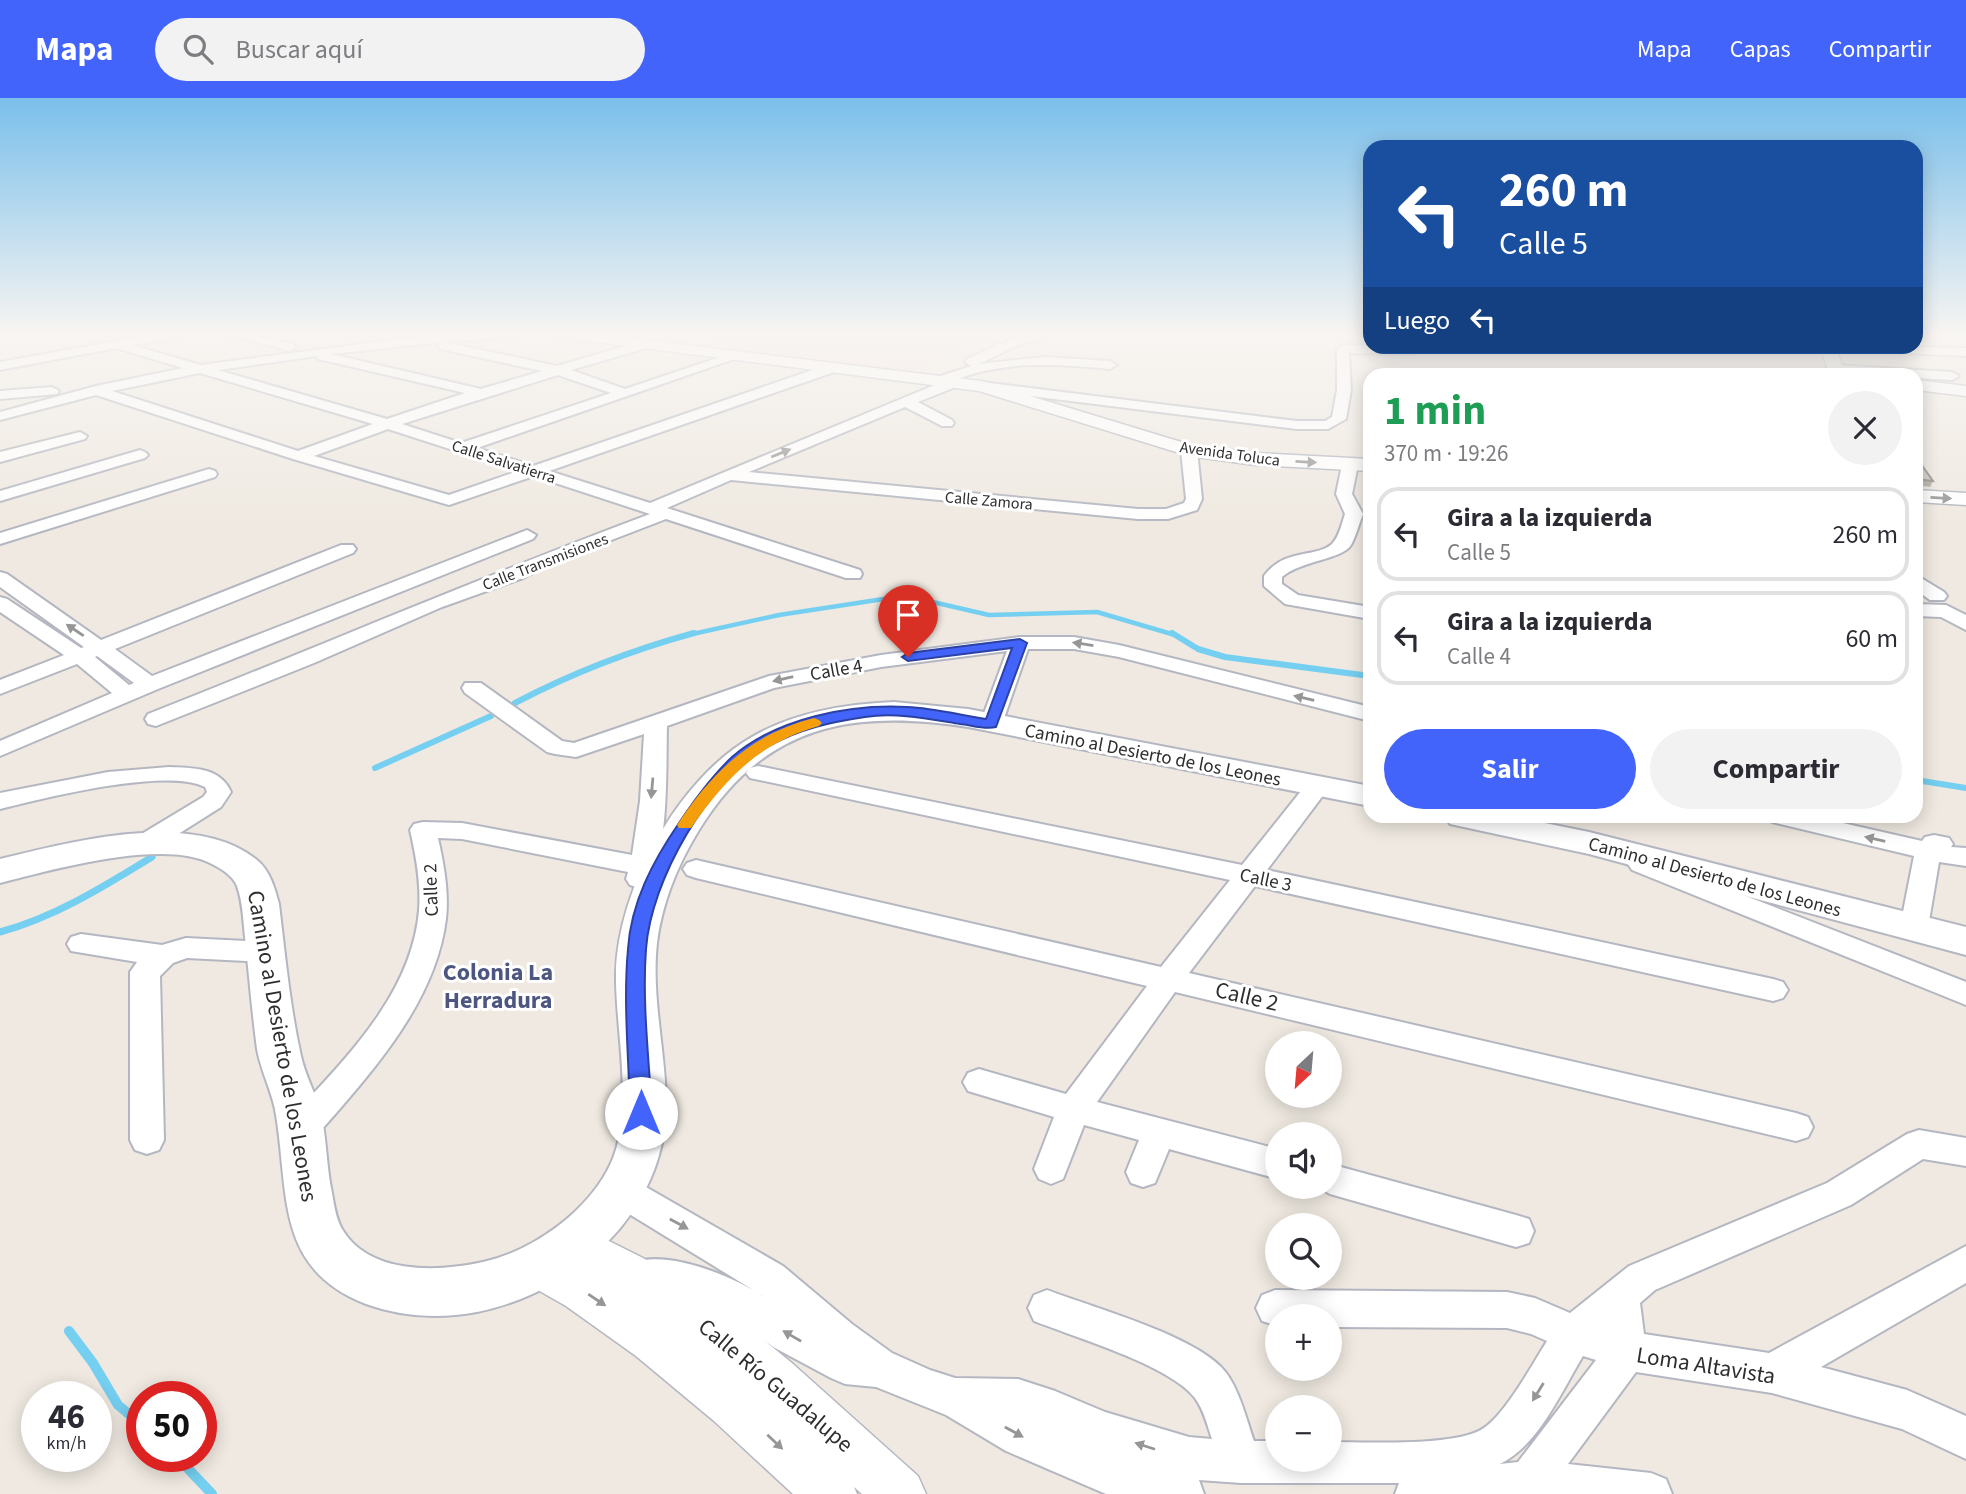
<!DOCTYPE html>
<html lang="es">
<meta charset="utf-8">
<style>
body{margin:0;font-family:"Source Sans 3",sans-serif;background:#f2f2f3;color:#2b2b33;height:100vh;display:flex;flex-direction:column;font-size:26px;white-space:nowrap}
*{box-sizing:border-box;margin:0}
p{font-size:23px;color:#7c7c81}
.icon{flex:none;width:38px;height:38px;fill:none;stroke:currentColor;stroke-width:2;stroke-linecap:round;stroke-linejoin:round}
.map{position:relative;flex:1;overflow:hidden}
.drawer{position:absolute;left:1363px;top:270px;width:560px;height:455px;display:flex;flex-direction:column;background:#fff;border-radius:21px;box-shadow:0 4px 18px #0003}
.drawer>*{flex:none}
.top-card{position:absolute;left:1363px;top:42px;width:560px;height:214px;border-radius:21px;box-shadow:0 4px 18px #0003;background:#1a4fa0;color:#fff;overflow:hidden}
.needle{width:46px;rotate:206deg}
.fabs{position:absolute;left:1265px;top:933px;display:grid;gap:14px}
.fabs a{display:grid;place-items:center;width:77px;height:77px;border-radius:50%;background:#fff;box-shadow:0 4px 18px #0003;font-size:35px}
.speed{position:absolute;left:21px;top:1283px;display:flex;gap:14px;font-size:35px;font-weight:700;text-align:center}
.speed>*{display:grid;place-content:center;width:91px;height:91px;border-radius:50%;background:#fff;box-shadow:0 4px 18px #0003;line-height:1}
.speed small{font-size:18px;font-weight:400}
.speed .limit{border:10px solid #d22;background:#fff;color:#111}
.pin{position:absolute;display:grid;place-items:center;width:60px;height:60px;color:#fff;margin:-72px -30px;border-radius:50% 50% 50% 0;rotate:-45deg;box-shadow:0 0 7px #0007}
.pin .icon{rotate:45deg}
.me{position:absolute;width:77px;margin:-38px;rotate:0deg;stroke-linejoin:round;filter:drop-shadow(0 0 5px #0008)}
.turn{display:flex;align-items:center;gap:24px;height:147px;padding:0 21px;font-size:32px}
.turn .icon{width:91px;height:91px;stroke-width:2.5}
.turn b{display:block;font-size:49px;line-height:60px}
.then{display:flex;align-items:center;height:66px;padding:0 21px;background:#0003;gap:14px;font-size:26px}
.round{display:grid;place-items:center;flex:none;width:74px;height:74px;border-radius:37px;background:#f2f2f3}
.head{display:flex;align-items:center;justify-content:space-between;height:119px;padding:0 21px}
h1{font-size:42px;font-weight:700;line-height:52px;color:#1e9e55}
.cta{display:flex;gap:14px;margin-top:auto;padding:14px 21px}
.cta a{flex:1;height:80px;border-radius:42px;background:#4264fb;color:#fff;font-size:28px;font-weight:700;line-height:80px;text-align:center}
.cta a+a{background:#f2f2f3;color:#2b2b33}
ul{padding:0;list-style:none}
li{display:flex;align-items:center;gap:21px;height:94px;margin:0 14px 10px;padding:0 7px;border:4px solid #e1e1e2;border-radius:21px}
li div{flex:1}
li b{display:block;font-size:26px}
li em{font-style:normal}
header{display:flex;align-items:center;gap:42px;box-sizing:border-box;height:98px;padding:0 35px;background:#4264fb;color:#fff}
header strong{font-size:33px}
nav{display:flex;gap:38px;margin-inline-start:auto;font-size:24px}
.search{width:490px;height:63px;background:#f2f2f3;display:flex;align-items:center;gap:18px;box-sizing:border-box;padding:0 24px;border-radius:38px;color:#7c7c81;font-size:26px}
.map>svg:first-child{display:block}
.medical{fill:#f5dfe0}
.lines{fill:none;stroke-linecap:round;stroke-linejoin:round}
.stream-far3{stroke:#75cff0;stroke-width:4.5}
.stream-far2{stroke:#75cff0;stroke-width:6}
.stream-far1{stroke:#75cff0;stroke-width:7}
.stream{stroke:#75cff0;stroke-width:10}
.minor-casing{stroke:#b4b7c1;stroke-width:4}
.tertiary-casing{stroke:#b4b7c1;stroke-width:3}
.secondary-casing{stroke:#b4b7c1;stroke-width:4}
.minor{fill:#fff;fill-rule:evenodd}
.tertiary{fill:#fff;fill-rule:evenodd}
.secondary{fill:#fff;fill-rule:evenodd}
.wall{fill:#afaba4}
.building{fill:#cbc7bf;stroke:#8e8b86;stroke-width:2}
.oneway{fill:#969696}
.route{fill:#4264fb;stroke:#2b41a3;stroke-width:2}
.slow{fill:#f59e0b}
.labels{text-anchor:middle;stroke-width:6;stroke-linejoin:round;paint-order:stroke}
.far-street-label{font-size:16px;fill:#2e2e2e;stroke:#fff}
.street-label{font-size:19px;fill:#2e2e2e;stroke:#fff}
.near-street-label{font-size:23px;fill:#2e2e2e;stroke:#fff}
.near-neighbourhood-label{font-size:24px;font-weight:bold;fill:#4d5680;stroke:#fff}
</style>
<header>
<strong>Mapa</strong>
<div class="search"><svg class="icon" aria-label="search" viewBox="0 0 24 24"><circle cx="10" cy="10" r="6"/><path d="M15 15l6 6"/></svg>Buscar aquí</div>
<nav><a>Mapa</a><a>Capas</a><a>Compartir</a></nav>
</header>
<div class="map">
<svg width="1966" height="1396" viewBox="0 0 1966 1396">
<rect width="100%" height="100%" fill="#efe9e1"/>
<path class="medical" d="M 724,235 L 1006,235 L 910,274 L 695,246 L 726,242 Z"/>
<g class="lines">
<path class="stream-far3" d="M 688,537 L 779,517 L 890,500 L 924,502 L 989,517 L 1097,514 L 1175,537"/>
<g class="stream-far2">
<path d="M 1172,535 L 1198,551 L 1225,559 L 1370,578"/>
<path d="M 515,605 C 572,575 632,552 694,535"/>
<path d="M 375,670 L 491,618"/>
<path d="M 1916,682 L 1966,690"/>
</g>
<path class="stream-far1" d="M 0,834 C 55,819 103,789 152,759"/>
<g class="stream">
<path d="M 69,1233 L 93,1265 L 118,1307 L 142,1327"/>
<path d="M 176,1358 L 212,1396"/>
</g>
<g class="minor-casing">
<g id="minor">
<path d="M 161,235 L 185,235 L 179,239 L 132,247 L 201,267 L 384,243 L 474,235 L 520,235 L 514,239 L 445,244 L 557,268 L 642,243 L 650,243 L 650,249 L 571,272 L 625,291 L 732,255 L 742,255 L 743,258 L 477,350 L 533,368 L 827,267 L 837,267 L 837,273 L 549,373 L 650,405 L 937,286 L 933,283 L 935,280 L 971,268 L 965,264 L 967,261 C 994,249 1019,235 1049,235 L 1047,238 L 1016,248 L 979,266 L 1045,259 L 1110,263 L 1117,267 L 1110,271 C 1059,266 1004,262 955,282 L 960,285 L 958,288 L 918,304 L 952,322 L 954,325 L 952,328 L 942,328 L 905,309 L 749,374 L 1138,411 L 1166,411 L 1184,405 L 1186,401 L 1181,352 L 1189,347 L 1197,352 L 1202,401 L 1197,412 L 1168,421 L 1138,421 L 731,382 L 667,410 L 860,472 L 862,476 L 860,480 L 846,480 L 666,421 L 557,463 L 523,480 L 442,509 L 314,565 L 156,628 L 148,626 L 145,621 L 148,616 C 316,550 481,479 650,416 L 534,378 L 449,407 L 293,361 L 96,297 L 0,322 L 0,314 L 96,288 L 183,270 L 116,250 L 0,272 L 0,264 ZM 443,244 L 438,248 L 440,251 L 542,273 L 481,291 L 331,256 ZM 317,258 L 318,261 L 465,295 L 387,321 L 218,272 ZM 200,275 L 373,326 L 298,353 L 112,293 ZM 558,277 L 611,295 L 461,345 L 402,326 ZM 388,331 L 518,373 L 449,397 L 314,358 Z"/>
<path d="M 222,235 L 242,235 L 294,246 L 296,249 L 290,253 Z"/>
<path d="M 1343,247 L 1415,248 L 1420,252 L 1414,256 L 1349,255 L 1351,292 L 1346,321 L 1328,331 L 1297,331 L 981,292 L 974,288 L 981,284 L 1297,323 L 1325,323 L 1332,319 L 1337,292 L 1337,251 Z"/>
<path d="M 1836,248 L 1966,250 L 1966,258 L 1842,252 Z"/>
<path d="M 1835,267 L 1952,274 L 1959,278 L 1952,282 L 1916,280 L 1916,276 L 1830,274 L 1830,268 Z"/>
<path d="M 52,289 L 59,293 L 57,296 L 0,301 L 0,293 Z"/>
<path d="M 80,334 L 87,338 L 85,341 L 0,364 L 0,354 Z"/>
<path d="M 140,352 L 145,354 L 148,357 L 145,360 L 0,403 L 0,393 Z"/>
<path d="M 1350,362 L 1358,367 L 1352,396 L 1363,416 C 1359,426 1356,438 1351,447 C 1343,461 1300,463 1282,479 L 1282,486 L 1298,497 L 1370,509 L 1370,521 L 1285,506 L 1264,488 L 1264,478 C 1284,450 1316,460 1332,446 C 1339,439 1342,425 1345,416 L 1336,396 L 1342,367 Z"/>
<path d="M 209,371 L 215,373 L 217,376 L 215,379 L 0,446 L 0,435 Z"/>
<path d="M 527,432 L 536,437 L 533,441 L 158,591 L 0,658 L 0,643 L 112,595 L 77,566 L 0,596 L 0,582 L 64,557 L 0,514 L 0,499 L 7,501 L 81,550 L 84,549 L 0,489 L 0,474 L 7,476 L 101,542 L 341,447 L 353,447 L 356,451 L 353,455 L 115,551 L 152,578 ZM 97,558 L 134,585 L 129,587 L 95,559 Z"/>
<path d="M 1916,477 L 1944,494 L 1947,498 L 1944,502 L 1930,502 L 1916,492 Z"/>
<path d="M 1916,506 L 1946,507 L 1966,517 L 1966,532 L 1941,519 L 1916,518 Z"/>
<path d="M 1020,539 L 1074,539 L 1119,547 L 1370,609 L 1370,623 L 1119,559 L 1074,551 L 1028,551 L 1002,626 L 999,631 L 983,631 L 980,626 L 1007,553 L 881,569 L 774,590 L 667,628 C 666,668 669,754 648,787 L 639,790 L 630,787 L 626,781 L 628,774 L 462,741 L 438,740 C 444,767 449,794 446,821 C 435,909 366,980 311,1044 L 299,1048 L 287,1044 L 282,1034 L 287,1024 C 342,964 412,898 419,812 C 421,785 416,758 410,732 L 414,726 L 423,724 L 462,725 L 632,757 L 640,703 L 644,636 L 576,659 L 555,656 L 547,654 L 465,595 L 462,590 L 465,585 L 481,585 L 562,643 L 574,645 L 769,578 L 881,557 Z"/>
<path d="M 758,668 L 1242,767 L 1309,683 L 1318,681 L 1327,683 L 1330,688 L 1267,772 L 1773,881 L 1783,884 L 1788,892 L 1783,900 L 1773,903 L 1255,788 L 1189,875 L 1796,1015 L 1808,1019 L 1813,1029 L 1808,1039 L 1796,1043 L 1175,894 L 1097,1004 L 1278,1051 L 1278,1081 L 1169,1051 L 1155,1085 L 1143,1089 L 1131,1085 L 1126,1074 L 1139,1042 L 1084,1027 L 1063,1081 L 1051,1086 L 1039,1081 L 1034,1071 L 1054,1019 L 968,993 L 963,984 L 968,975 L 979,971 L 1066,996 L 1147,888 L 696,780 L 687,777 L 683,771 L 687,765 L 696,762 L 1161,869 L 1230,782 L 750,680 L 746,675 L 750,670 Z"/>
<path d="M 169,669 C 193,670 220,669 231,694 L 221,709 L 153,752 L 144,754 L 135,752 L 131,746 L 135,740 L 203,699 L 207,694 L 205,689 C 166,669 44,700 0,711 L 0,695 L 108,674 Z"/>
<path d="M 1768,718 L 1812,718 L 1922,743 L 1925,739 L 1934,737 L 1949,740 L 1953,746 L 1951,749 L 1966,750 L 1966,768 L 1939,764 L 1928,829 L 1924,836 L 1914,839 L 1904,836 L 1900,829 L 1914,758 L 1772,724 Z"/>
<path d="M 1641,757 L 1966,884 L 1966,907 L 1632,772 L 1628,766 L 1632,760 Z"/>
<path d="M 81,836 L 162,847 L 186,840 L 265,844 L 275,847 L 279,854 L 275,861 L 265,864 L 187,860 L 173,865 L 160,878 L 164,1042 L 159,1052 L 147,1056 L 135,1052 L 130,1042 L 130,874 L 137,864 L 71,853 L 67,846 L 71,839 Z"/>
<path d="M 1919,1032 L 1966,1040 L 1966,1068 L 1923,1061 L 1851,1107 L 1655,1192 L 1640,1205 L 1644,1236 L 1769,1255 L 1966,1148 L 1966,1185 L 1821,1269 L 1907,1292 L 1966,1318 L 1966,1361 L 1902,1331 L 1772,1295 L 1636,1274 L 1568,1366 L 1651,1375 L 1666,1381 L 1672,1396 L 1395,1396 L 1399,1385 L 1241,1385 L 1199,1382 L 1204,1396 L 1106,1396 L 1006,1353 L 946,1317 L 876,1289 L 845,1286 L 831,1280 L 775,1250 L 728,1218 L 691,1201 L 645,1194 L 632,1189 L 626,1177 L 632,1165 C 668,1151 732,1178 763,1198 L 608,1103 L 603,1092 L 608,1081 L 620,1077 L 632,1081 L 783,1168 L 852,1226 L 892,1255 L 930,1272 L 955,1280 L 1018,1281 L 1055,1293 L 1105,1314 L 1189,1339 L 1212,1341 C 1207,1327 1204,1312 1195,1300 C 1170,1267 1074,1239 1034,1223 L 1028,1210 L 1034,1197 L 1047,1192 C 1092,1209 1189,1236 1221,1269 C 1238,1286 1246,1320 1254,1343 L 1278,1343 L 1278,1362 L 1330,1362 L 1330,1344 C 1365,1344 1457,1349 1484,1330 C 1506,1315 1532,1267 1547,1243 L 1531,1236 L 1507,1230 L 1330,1229 L 1330,1218 L 1278,1218 L 1278,1228 L 1262,1223 L 1256,1210 L 1262,1197 L 1275,1192 L 1507,1194 L 1535,1200 L 1570,1215 L 1629,1168 L 1827,1085 L 1907,1036 ZM 1583,1258 L 1596,1262 L 1518,1364 L 1500,1366 C 1539,1347 1561,1294 1583,1258 Z"/>
<path d="M 1330,1066 L 1516,1117 L 1529,1121 L 1534,1133 L 1529,1145 L 1516,1149 L 1330,1096 L 1316,1088 L 1330,1088 Z"/>
</g>
</g>
<g class="tertiary-casing">
<g id="tertiary">
<path d="M 550,235 L 589,235 L 981,283 L 1191,347 L 1255,355 L 1370,361 L 1370,373 L 1255,367 L 1189,358 L 979,293 L 557,239 Z"/>
<path d="M 1820,248 L 1835,248 L 1845,276 L 1829,276 Z"/>
<path d="M 1916,282 L 1966,288 L 1966,298 L 1916,292 Z"/>
<path d="M 1916,392 L 1966,395 L 1966,407 L 1916,404 Z"/>
<path d="M 573,1125 L 643,1160 L 730,1214 L 793,1266 L 918,1378 L 926,1396 L 862,1396 L 854,1389 L 857,1396 L 793,1396 L 714,1323 L 636,1258 L 566,1208 L 522,1183 L 516,1168 L 522,1153 L 538,1147 L 555,1154 L 551,1145 L 557,1131 Z"/>
</g>
</g>
<g class="secondary-casing">
<g id="secondary">
<path d="M 894,604 L 968,611 L 1370,688 L 1370,708 L 968,629 C 853,611 764,626 699,732 C 678,766 662,805 657,845 C 651,900 666,954 666,1008 C 665,1115 575,1194 477,1214 C 439,1221 402,1219 366,1206 C 275,1171 289,1096 276,1017 C 273,995 261,974 257,951 C 252,914 249,877 245,839 C 243,822 243,805 237,788 C 233,778 222,771 212,766 C 163,740 52,772 0,785 L 0,761 C 70,744 196,710 258,763 C 270,773 275,791 279,806 C 285,856 290,909 301,958 C 305,977 315,994 320,1012 C 327,1039 326,1068 332,1095 C 334,1107 336,1121 342,1131 C 369,1177 438,1174 483,1164 C 533,1153 589,1113 611,1065 C 635,1012 615,932 616,875 C 618,791 678,681 752,639 C 795,614 845,606 894,604 Z"/>
<path d="M 1445,718 L 1511,718 L 1589,734 L 1966,829 L 1966,857 L 1589,756 L 1450,726 Z"/>
</g>
</g>
<use href="#minor" class="minor"/>
<use href="#tertiary" class="tertiary"/>
<use href="#secondary" class="secondary"/>
</g>
<g class="wall">
<path d="M 1692,248 L 1718,248 L 1715,257 L 1690,254 Z"/>
<path d="M 1916,359 L 1933,383 L 1930,389 L 1916,387 Z"/>
</g>
<g class="building">
<path d="M 1718,248 L 1717,252 L 1692,249 L 1692,248 Z"/>
<path d="M 1916,359 L 1933,383 L 1916,381 Z"/>
</g>
<defs><path id="oneway-solid" d="M-6-.8H1V-3.2L6.5 0L1 3.2V.8H-6Z" transform="scale(1.75)"/></defs>
<g class="oneway">
<use href="#oneway-solid" transform="translate(781 355) rotate(-22)"/>
<use href="#oneway-solid" transform="translate(1306 364) rotate(3)"/>
<use href="#oneway-solid" transform="translate(1941 400) rotate(3)"/>
<use href="#oneway-solid" transform="translate(75 532) rotate(-146)"/>
<use href="#oneway-solid" transform="translate(1083 546) rotate(-171)"/>
<use href="#oneway-solid" transform="translate(783 581) rotate(167)"/>
<use href="#oneway-solid" transform="translate(1304 600) rotate(-167)"/>
<use href="#oneway-solid" transform="translate(652 690) rotate(95)"/>
<use href="#oneway-solid" transform="translate(1875 741) rotate(-167)"/>
<use href="#oneway-solid" transform="translate(679 1126) rotate(29)"/>
<use href="#oneway-solid" transform="translate(597 1202) rotate(34)"/>
<use href="#oneway-solid" transform="translate(792 1238) rotate(-150)"/>
<use href="#oneway-solid" transform="translate(1538 1294) rotate(122)"/>
<use href="#oneway-solid" transform="translate(1014 1334) rotate(29)"/>
<use href="#oneway-solid" transform="translate(775 1344) rotate(43)"/>
<use href="#oneway-solid" transform="translate(1145 1348) rotate(-162)"/>
</g>
<linearGradient id="sky" x2="0" y2="1"><stop stop-color="#7abfeb"/><stop offset="0.55" stop-color="#f8f5f2"/><stop offset="1" stop-color="#f8f5f2" stop-opacity="0"/></linearGradient>
<rect width="1966" height="430" fill="url(#sky)"/>
<path class="route" d="M 1020,541 L 1027,545 L 996,629 C 985,632 971,627 960,626 C 929,621 896,614 865,619 C 831,624 799,631 769,648 C 708,682 651,782 646,851 C 642,905 649,961 652,1015 L 649,1022 L 641,1024 L 633,1022 L 630,1015 C 629,961 623,905 628,851 C 631,804 653,763 679,725 C 695,701 711,679 732,659 C 777,620 850,606 907,609 C 933,610 960,617 986,621 L 1012,550 L 908,563 L 902,559 L 908,555 Z"/>
<path class="slow" d="M 814,620 L 819,622 L 822,625 L 819,628 C 759,645 726,680 691,730 L 679,730 L 677,727 C 712,674 751,636 814,620 Z"/>
<g class="labels">
<g class="far-street-label">
<text transform="translate(1230 355) rotate(8)" y="6">Avenida Toluca</text>
<text transform="translate(504 363) rotate(18)" y="6">Calle Salvatierra</text>
<text transform="translate(989 402) rotate(5)" y="6">Calle Zamora</text>
<text transform="translate(545 463) rotate(-21)" y="6">Calle Transmisiones</text>
</g>
<g class="street-label">
<text transform="translate(836 571) rotate(-10)" y="7">Calle 4</text>
<text transform="translate(1153 656) rotate(11)" y="7">Camino al Desierto de los Leones</text>
<text transform="translate(1715 778) rotate(15)" y="7">Camino al Desierto de los Leones</text>
<text transform="translate(1266 781) rotate(12)" y="7">Calle 3</text>
<text transform="translate(430 792) rotate(-92)" y="7">Calle 2</text>
</g>
<g class="near-street-label">
<text transform="translate(1247 898) rotate(13)" y="8">Calle 2</text>
<text transform="translate(283 948) rotate(80)" y="8">Camino al Desierto de los Leones</text>
<text transform="translate(1706 1267) rotate(9)" y="8">Loma Altavista</text>
<text transform="translate(776 1287) rotate(40)" y="8">Calle Río Guadalupe</text>
</g>
<g class="near-neighbourhood-label">
<text x="498" y="882">Colonia La<tspan x="498" dy="28">Herradura</tspan></text>
</g>
</g>
</svg>
<div class="fabs">
<a><svg class="needle" viewBox="-14 -14 28 28"><path d="M0-13l5 13h-10z" fill="#e53935"/><path d="M0 13l5-13h-10z" fill="#7c7c81"/></svg></a>
<a><svg class="icon" aria-label="sound" viewBox="0 0 24 24"><path d="M4 9h4l5-4v14l-5-4H4zM17 9q2 3 0 6"/></svg></a>
<a><svg class="icon" aria-label="search" viewBox="0 0 24 24"><circle cx="10" cy="10" r="6"/><path d="M15 15l6 6"/></svg></a>
<a>+</a>
<a>−</a>
</div>
<div class="speed"><div>46<small>km/h</small></div><div class="limit">50</div></div>
<div class="pin" style="left:908px;top:559px;background:#d93025"><svg class="icon" aria-label="arrive" viewBox="0 0 24 24"><path d="M6 21V4h12l-3 4 3 4H6"/></svg></div>
<svg class="me" style="left:641px;top:1015px" viewBox="-20 -20 40 40"><circle r="19" fill="#fff"/><path d="M0-13L10 11 0 6-10 11z" fill="#4264fb"/></svg>
<div class="top-card">
<div class="turn"><svg class="icon" aria-label="left" viewBox="0 0 24 24"><path d="M17 20v-9H6M10 6l-5 5 5 5"/></svg><div><b>260 m</b>Calle 5</div></div>
<div class="then">Luego<svg class="icon" aria-label="left" viewBox="0 0 24 24"><path d="M17 20v-9H6M10 6l-5 5 5 5"/></svg></div>
</div>
<section class="drawer">
<div class="head"><div><h1>1 min</h1><p>370 m · 19:26</p></div><a class="round"><svg class="icon" aria-label="close" viewBox="0 0 24 24"><path d="M6 6l12 12M18 6L6 18"/></svg></a></div>
<ul>
<li><svg class="icon" aria-label="left" viewBox="0 0 24 24"><path d="M17 20v-9H6M10 6l-5 5 5 5"/></svg><div><b>Gira a la izquierda</b><p>Calle 5</p></div><em>260 m</em></li>
<li><svg class="icon" aria-label="left" viewBox="0 0 24 24"><path d="M17 20v-9H6M10 6l-5 5 5 5"/></svg><div><b>Gira a la izquierda</b><p>Calle 4</p></div><em>60 m</em></li>
</ul>
<div class="cta"><a>Salir</a><a>Compartir</a></div>
</section>
</div>
